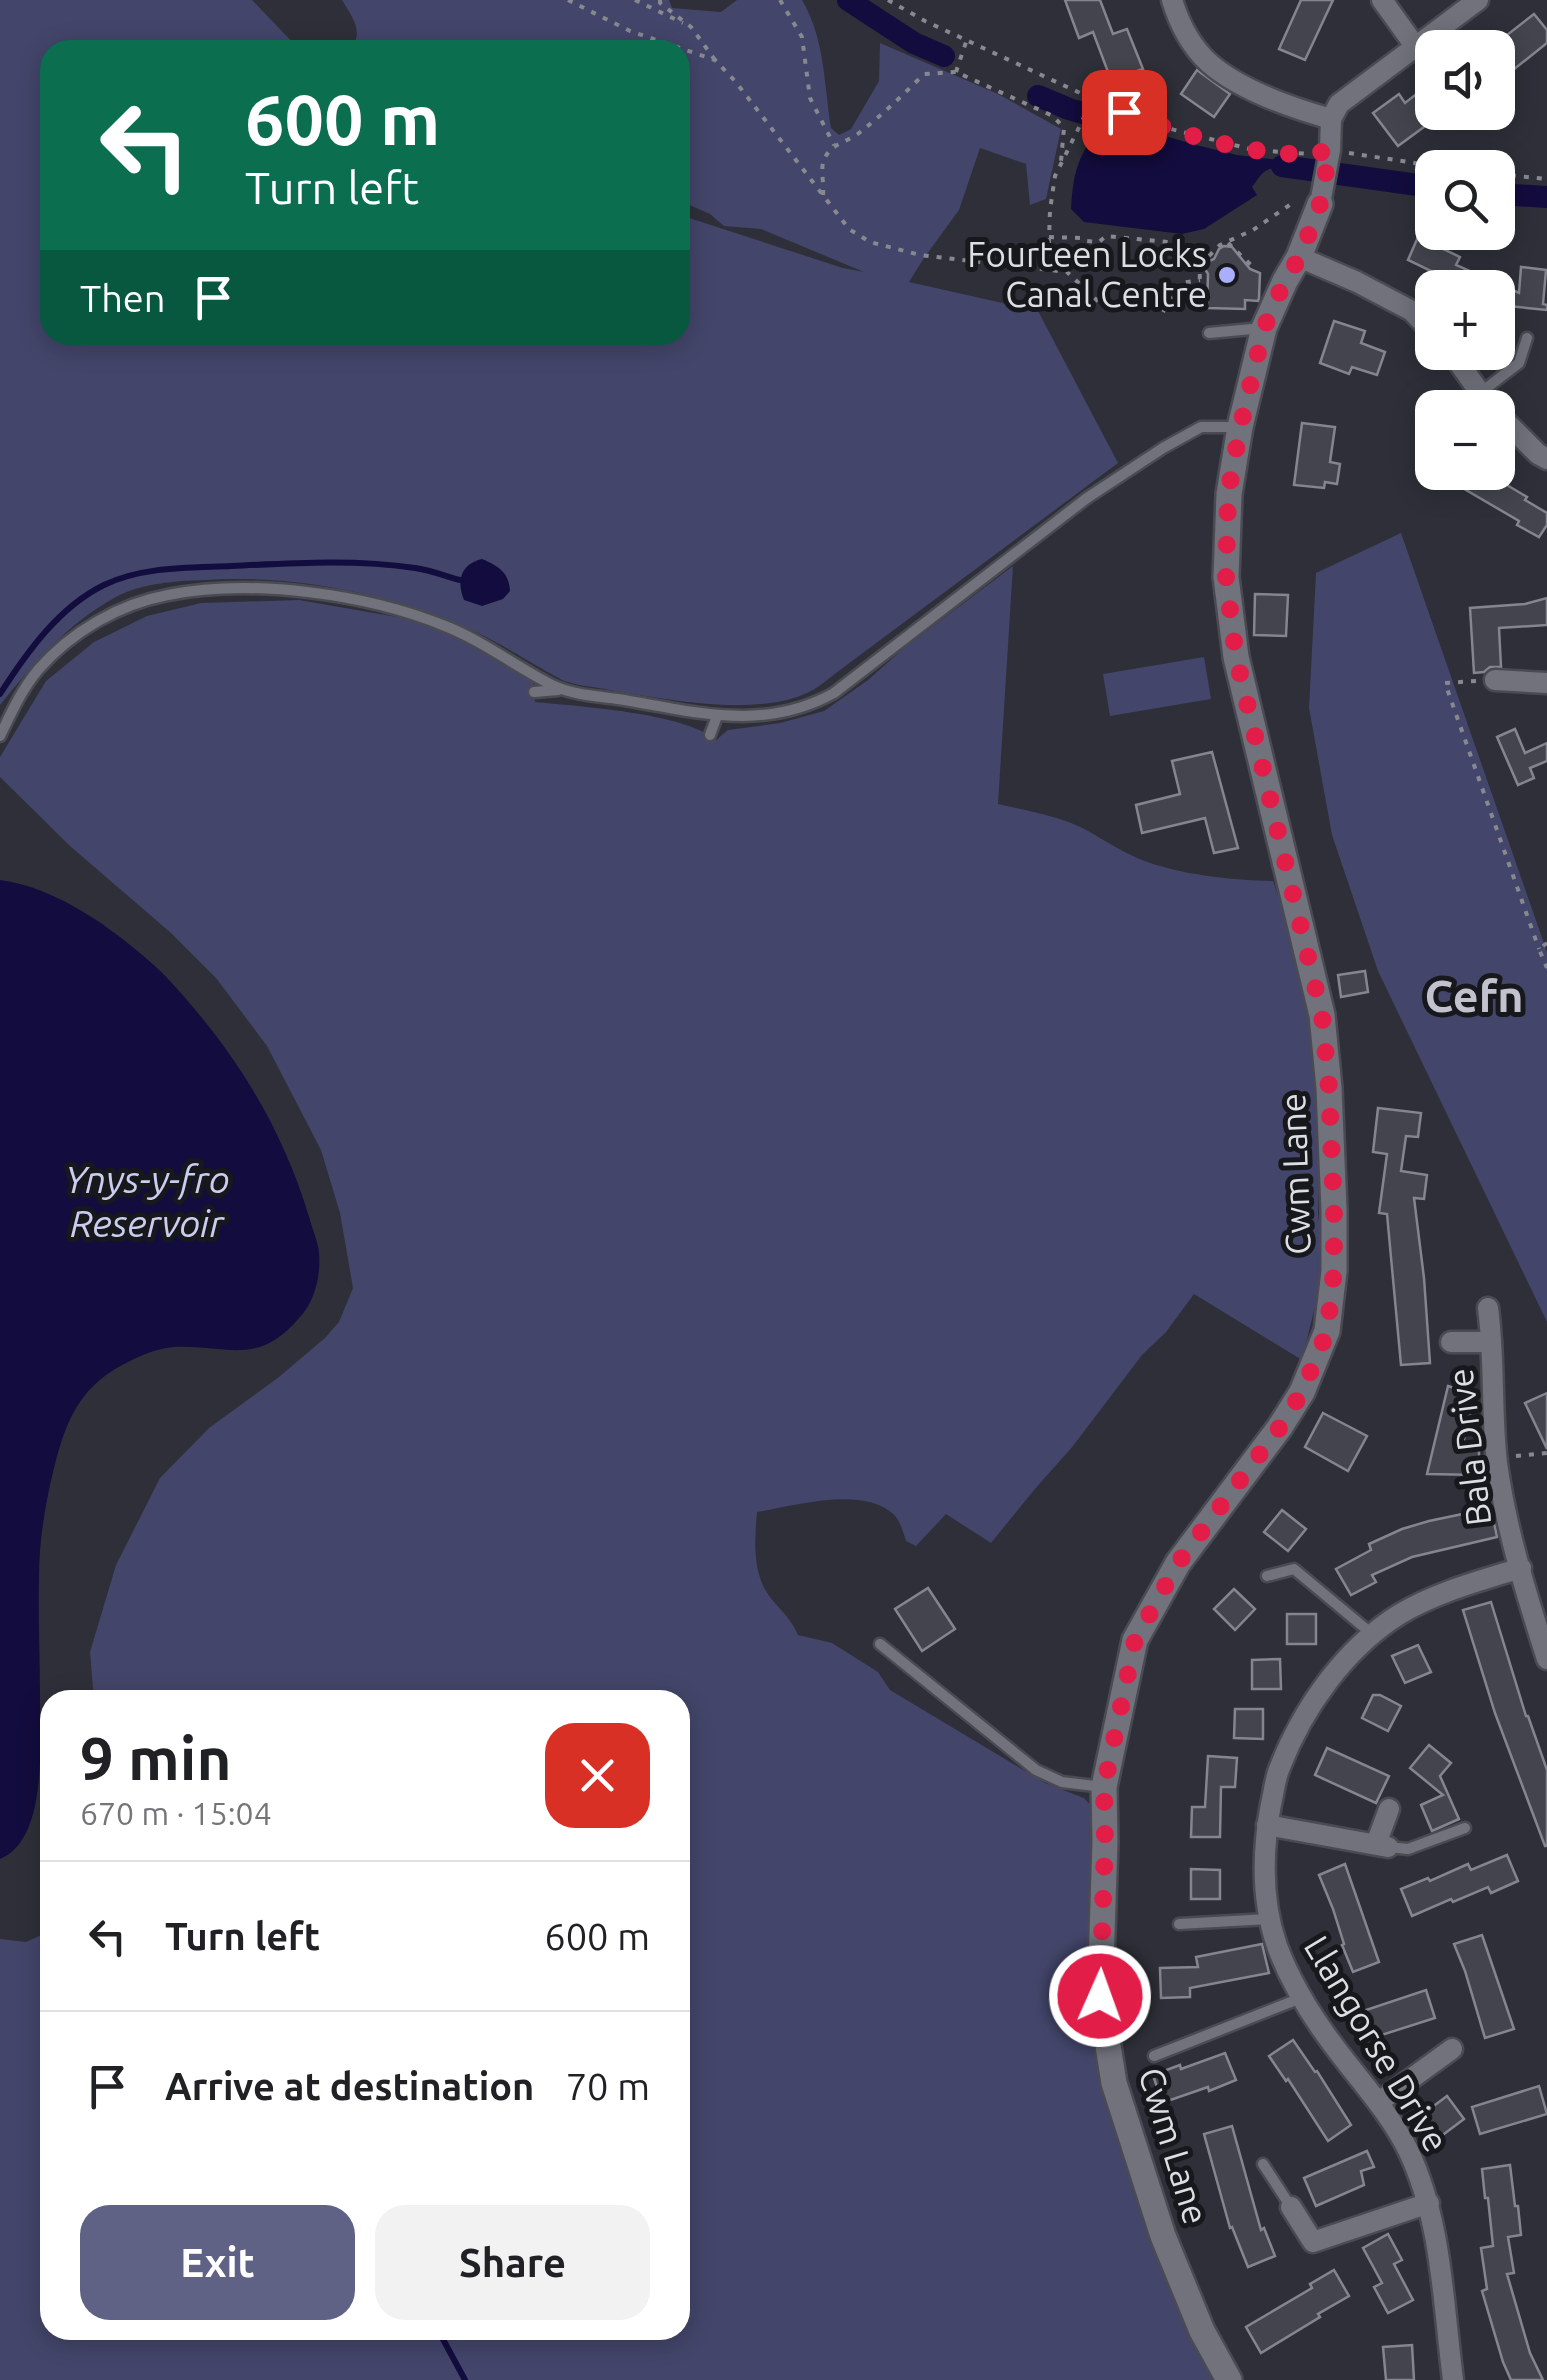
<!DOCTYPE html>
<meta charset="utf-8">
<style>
body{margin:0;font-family:Ubuntu,sans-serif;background:#f2f2f2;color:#202124;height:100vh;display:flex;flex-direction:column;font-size:38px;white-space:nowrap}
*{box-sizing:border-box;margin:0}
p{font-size:32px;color:#757577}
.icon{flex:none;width:55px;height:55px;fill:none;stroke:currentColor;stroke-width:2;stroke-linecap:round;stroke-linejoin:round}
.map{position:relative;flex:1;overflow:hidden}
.drawer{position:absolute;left:40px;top:1690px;width:650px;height:650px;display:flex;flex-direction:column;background:#fff;border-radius:30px;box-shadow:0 5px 25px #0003}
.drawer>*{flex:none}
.banner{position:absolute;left:40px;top:40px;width:650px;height:305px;border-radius:30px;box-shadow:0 5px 25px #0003;background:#0b6e4f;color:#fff;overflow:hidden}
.buttons{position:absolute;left:1415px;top:30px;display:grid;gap:20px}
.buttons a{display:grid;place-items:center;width:100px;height:100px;border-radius:20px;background:#fff;box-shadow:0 5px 25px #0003;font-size:50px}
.pin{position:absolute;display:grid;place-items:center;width:85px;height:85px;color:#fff;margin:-42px;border-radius:20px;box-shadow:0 5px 15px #0006}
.me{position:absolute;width:110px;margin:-55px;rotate:2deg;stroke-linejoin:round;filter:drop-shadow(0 0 8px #0008)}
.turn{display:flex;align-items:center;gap:35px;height:210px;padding:0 40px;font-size:45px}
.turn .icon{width:130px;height:130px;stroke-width:2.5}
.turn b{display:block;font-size:70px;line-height:85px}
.then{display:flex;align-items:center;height:95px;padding:0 40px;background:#0003;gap:20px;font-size:38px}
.round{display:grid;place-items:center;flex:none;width:105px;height:105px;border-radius:30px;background:#f2f2f2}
.headline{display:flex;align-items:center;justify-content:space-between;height:170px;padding:0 40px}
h1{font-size:60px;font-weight:700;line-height:75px}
.primary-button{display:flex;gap:20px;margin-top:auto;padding:20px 40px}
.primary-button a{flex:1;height:115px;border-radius:30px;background:#5f6185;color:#fff;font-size:40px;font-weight:700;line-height:115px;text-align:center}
.primary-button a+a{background:#f2f2f2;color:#202124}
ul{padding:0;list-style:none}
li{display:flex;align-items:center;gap:30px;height:150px;padding:0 40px;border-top:2px solid #e0e0e0}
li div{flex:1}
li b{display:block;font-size:38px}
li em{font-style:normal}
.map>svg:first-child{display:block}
.green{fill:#43456a}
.water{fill:#130c3e}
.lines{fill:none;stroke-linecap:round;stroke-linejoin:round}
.stream{stroke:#130c3e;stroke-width:6}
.canal{stroke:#130c3e;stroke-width:22}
.building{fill:#43444d;stroke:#84858f;stroke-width:2.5}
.service-casing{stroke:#4a4b52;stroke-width:15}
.minor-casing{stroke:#4a4b52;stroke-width:25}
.tertiary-casing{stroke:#4a4b52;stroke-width:30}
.path{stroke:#888990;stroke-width:4;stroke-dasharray:5 8;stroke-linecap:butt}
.service{stroke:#71727c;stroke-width:10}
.minor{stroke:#71727c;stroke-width:20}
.tertiary{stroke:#71727c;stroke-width:25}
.route{stroke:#e11d48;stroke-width:18;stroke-dasharray:0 32.4}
.poi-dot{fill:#abaffb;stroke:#17181c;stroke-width:4}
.labels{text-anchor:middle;stroke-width:10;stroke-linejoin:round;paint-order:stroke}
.poi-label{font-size:35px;fill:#dddee4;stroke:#17181c;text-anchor:end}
.street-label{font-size:35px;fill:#dddee4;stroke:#17181c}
.water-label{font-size:38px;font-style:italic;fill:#cacdf0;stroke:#17181c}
.district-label{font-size:45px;font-weight:bold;fill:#c1c2ce;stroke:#17181c}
</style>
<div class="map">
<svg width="1547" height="2380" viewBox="0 0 1547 2380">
<rect width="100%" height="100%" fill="#2e2f38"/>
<g class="green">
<path d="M 0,0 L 252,0 L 300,50 L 50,50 L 50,335 L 680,335 L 680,215 L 843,268 L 864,272 L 761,229 L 724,226 L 710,214 L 680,201 L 680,50 L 350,50 C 365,32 352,17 342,0 L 669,0 L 672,8 L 721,12 L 737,0 L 802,0 C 825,39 824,84 831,128 L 839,135 L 851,129 L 879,81 L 880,43 L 998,94 L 1061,129 L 1046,199 L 1030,205 L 1026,164 L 980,148 L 959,210 L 924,258 L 909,282 L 1038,311 L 1118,463 L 840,670 C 830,677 820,687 809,692 C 751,721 641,694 579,685 L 564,681 C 536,666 507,647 478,633 C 394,595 297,574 205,580 C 176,581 142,583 116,597 C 68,623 34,663 0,705 Z"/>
<path d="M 1401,533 L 1547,952 L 1547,1322 L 1378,971 L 1332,835 L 1309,708 L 1316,573 Z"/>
<path d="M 1013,566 L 998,804 C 1028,811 1061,816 1088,831 C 1106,841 1122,852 1142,860 C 1182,875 1230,880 1273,881 L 1297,948 L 1313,1013 L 1320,1112 L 1318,1214 L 1325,1266 L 1302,1360 L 1194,1294 L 1166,1332 L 1142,1355 L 1073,1446 L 1034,1490 L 991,1543 L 946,1514 L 916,1546 L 906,1541 C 903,1532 900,1519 892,1513 C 861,1486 794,1506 757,1512 C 755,1535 753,1561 762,1583 C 769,1602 790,1614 798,1635 L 832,1643 L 878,1672 L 890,1690 L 1045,1783 L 1084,1798 L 1094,1809 L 1095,1862 L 1086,2000 L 1078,2004 L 1096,2032 L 1218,2380 L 0,2380 L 0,1939 L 26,1942 L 50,1931 L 50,2330 L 680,2330 L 680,1700 L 94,1700 L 90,1652 L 116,1565 L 160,1478 L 209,1428 L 279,1377 L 326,1337 L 339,1322 L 353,1288 L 340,1213 L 321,1150 L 267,1046 L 216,978 L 171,933 L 70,846 L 0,777 L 0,757 L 46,681 L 94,642 L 147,616 L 201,603 L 299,600 L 420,621 L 480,645 L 533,680 L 535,702 C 577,706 685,713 716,740 L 728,730 L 780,723 L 824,711 L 868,680 L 904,648 Z"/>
<path d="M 1204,657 L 1211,699 L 1110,716 L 1103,674 Z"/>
</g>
<g class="water">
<path d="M 1091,114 L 1196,145 L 1237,155 L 1310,164 L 1309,174 C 1297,169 1276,163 1264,172 C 1259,176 1256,182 1252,187 L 1257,195 L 1204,229 L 1182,234 L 1084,222 L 1071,209 C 1072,194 1073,179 1078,165 C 1083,150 1094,141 1086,124 Z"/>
<path d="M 482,559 C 499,566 509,573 510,591 L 503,599 L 482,606 L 464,600 C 456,580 461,564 482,559 Z"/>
<path d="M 0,880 C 56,887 114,929 156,967 C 169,979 181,993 192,1006 C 245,1068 286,1139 309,1217 C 312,1228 318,1242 319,1253 C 321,1275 315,1301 300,1317 C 258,1367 228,1345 175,1347 C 160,1348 146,1353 132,1360 C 80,1384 66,1419 53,1472 C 45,1506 39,1541 39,1577 C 38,1617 40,1658 40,1698 C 40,1741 48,1840 0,1859 Z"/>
</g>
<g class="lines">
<g class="stream">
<path d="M 0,694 C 27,652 59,607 104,585 C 143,566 190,568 232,566 C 292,563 356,559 415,568 C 430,570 445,576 460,580"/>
<path d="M 438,2330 L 465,2380"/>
</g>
<g class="canal">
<path d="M 848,0 L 914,43 L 944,56"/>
<path d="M 1038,96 L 1069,109 L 1116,123"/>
<path d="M 1282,166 L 1432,187"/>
<path d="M 1498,194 L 1547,197"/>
</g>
</g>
<g class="building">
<path d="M 1065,0 L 1100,0 L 1113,34 L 1127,29 L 1143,69 L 1111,80 L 1093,32 L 1079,38 Z"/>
<path d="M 1301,0 L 1333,0 L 1305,60 L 1279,49 Z"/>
<path d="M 1534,14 L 1547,30 L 1547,43 L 1498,82 L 1498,42 Z"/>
<path d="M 1197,70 L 1230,94 L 1214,117 L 1181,94 Z"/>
<path d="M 1432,82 L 1432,121 L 1398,146 L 1373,113 L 1399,94 L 1405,103 Z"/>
<path d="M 1418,237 L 1460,257 L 1456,265 L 1519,293 L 1521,267 L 1546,270 L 1543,304 L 1547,305 L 1547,310 L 1498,305 L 1498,288 L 1466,288 L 1408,260 Z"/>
<path d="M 1224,246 L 1232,247 L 1250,269 L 1260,273 L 1259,298 L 1258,301 L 1245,300 L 1245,309 L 1207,308 L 1208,274 L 1205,269 L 1209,261 L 1214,259 L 1219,249 Z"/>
<path d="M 1334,321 L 1365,331 L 1361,343 L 1385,352 L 1377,375 L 1352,367 L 1349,374 L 1320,363 Z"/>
<path d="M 1302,423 L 1335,427 L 1330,462 L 1340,464 L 1337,484 L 1325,482 L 1324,488 L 1294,485 Z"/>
<path d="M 1470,472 L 1485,472 L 1527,497 L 1525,500 L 1547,513 L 1547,525 L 1539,537 L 1517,525 L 1519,521 L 1461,487 Z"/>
<path d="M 1255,594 L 1288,595 L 1286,636 L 1254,635 Z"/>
<path d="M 1547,598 L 1547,625 L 1499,628 L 1501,667 L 1490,667 L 1484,672 L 1474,673 L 1470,608 L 1525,604 Z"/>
<path d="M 1515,729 L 1525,753 L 1547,743 L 1547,761 L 1530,768 L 1534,778 L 1518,785 L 1497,737 Z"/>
<path d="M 1212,752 L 1238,848 L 1214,853 L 1205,818 L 1142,833 L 1136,805 L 1180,794 L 1172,761 Z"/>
<path d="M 1365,971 L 1368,992 L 1341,997 L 1338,975 Z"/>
<path d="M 1378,1108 L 1421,1113 L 1418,1137 L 1406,1136 L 1401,1171 L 1427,1175 L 1424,1199 L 1414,1198 L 1424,1278 L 1430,1363 L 1401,1365 L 1387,1214 L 1379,1213 L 1387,1154 L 1373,1152 Z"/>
<path d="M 1448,1386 L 1475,1395 L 1462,1447 L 1479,1447 L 1479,1475 L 1427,1474 Z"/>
<path d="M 1547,1393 L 1547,1449 L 1525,1403 Z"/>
<path d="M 1323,1413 L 1367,1436 L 1348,1471 L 1305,1447 Z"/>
<path d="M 1491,1508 L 1497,1537 L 1412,1557 L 1372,1575 L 1376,1582 L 1351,1595 L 1336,1569 L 1371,1550 L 1369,1544 L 1402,1529 L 1429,1521 Z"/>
<path d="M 1282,1510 L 1306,1529 L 1288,1551 L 1264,1532 Z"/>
<path d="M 928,1588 L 955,1629 L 922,1651 L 895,1609 Z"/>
<path d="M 1234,1589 L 1255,1609 L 1235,1630 L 1214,1609 Z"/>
<path d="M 1491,1602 L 1526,1716 L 1528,1716 L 1547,1770 L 1547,1846 L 1545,1846 L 1495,1713 L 1463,1610 Z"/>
<rect x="1287" y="1614" width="29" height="30"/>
<path d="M 1418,1645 L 1431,1672 L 1405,1683 L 1392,1656 Z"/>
<path d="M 1280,1659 L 1281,1689 L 1252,1689 L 1252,1660 Z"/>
<path d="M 1373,1695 L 1380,1695 L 1401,1706 L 1388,1731 L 1362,1718 Z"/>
<path d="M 1235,1709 L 1263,1709 L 1263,1739 L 1234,1738 Z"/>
<path d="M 1429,1745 L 1451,1763 L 1440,1776 L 1459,1819 L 1432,1831 L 1421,1805 L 1443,1795 L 1410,1768 Z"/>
<path d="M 1327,1748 L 1389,1776 L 1376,1803 L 1315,1775 Z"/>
<path d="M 1208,1756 L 1237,1758 L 1235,1787 L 1221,1787 L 1220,1837 L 1191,1837 L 1192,1807 L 1205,1807 Z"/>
<path d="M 1507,1855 L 1518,1881 L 1491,1893 L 1488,1887 L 1453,1902 L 1451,1899 L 1412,1916 L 1401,1889 L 1428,1878 L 1430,1881 L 1468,1864 L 1471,1870 Z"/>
<path d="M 1345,1864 L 1379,1962 L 1353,1972 L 1342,1945 L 1344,1944 L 1333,1909 L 1319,1875 Z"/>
<path d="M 1191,1869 L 1220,1870 L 1220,1899 L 1191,1899 Z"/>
<path d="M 1482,1935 L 1514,2029 L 1485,2038 L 1465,1971 L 1454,1944 Z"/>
<path d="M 1262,1944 L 1269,1973 L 1190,1988 L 1190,1997 L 1161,1998 L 1160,1968 L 1198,1967 L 1196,1957 Z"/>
<path d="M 1426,1990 L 1435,2018 L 1372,2038 L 1363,2011 Z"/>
<path d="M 1293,2040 L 1315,2072 L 1317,2071 L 1351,2125 L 1328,2141 L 1288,2079 L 1286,2081 L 1269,2056 Z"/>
<path d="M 1225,2053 L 1236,2080 L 1209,2091 L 1208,2087 L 1162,2103 L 1153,2075 L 1180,2065 L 1181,2069 Z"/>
<path d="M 1539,2086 L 1547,2114 L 1480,2134 L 1472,2107 Z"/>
<path d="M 1447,2096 L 1464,2119 L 1440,2137 L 1423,2114 Z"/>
<path d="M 1232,2126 L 1261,2230 L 1264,2228 L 1275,2256 L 1248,2267 L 1232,2227 L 1230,2228 L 1204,2134 Z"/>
<path d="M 1367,2151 L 1374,2167 L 1361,2171 L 1364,2185 L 1316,2206 L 1304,2178 Z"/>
<path d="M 1510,2165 L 1515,2206 L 1518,2206 L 1521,2235 L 1508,2237 L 1514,2273 L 1507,2274 L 1530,2353 L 1543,2380 L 1511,2380 L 1503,2362 L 1482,2291 L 1487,2289 L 1481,2248 L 1493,2246 L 1488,2198 L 1485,2198 L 1482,2169 Z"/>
<path d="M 1388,2234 L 1402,2260 L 1394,2264 L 1413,2300 L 1388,2313 L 1374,2287 L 1382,2283 L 1363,2248 Z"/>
<path d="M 1334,2270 L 1349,2296 L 1318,2314 L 1320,2317 L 1261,2353 L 1246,2327 L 1312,2288 L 1310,2284 Z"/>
<path d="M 1412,2345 L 1414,2380 L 1386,2380 L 1383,2347 Z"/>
</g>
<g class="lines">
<g class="service-casing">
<g id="service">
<path d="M 1209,333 L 1263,328"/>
<path d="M 1480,393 L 1519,363 L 1527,338"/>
<path d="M 534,692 L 558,690"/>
<path d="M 710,735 L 717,716"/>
<path d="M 0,736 C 11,713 22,689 38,670 C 71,632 119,604 168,595 C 251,578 367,594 445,626 C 483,641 515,666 552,685 C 573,695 596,696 618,699 C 693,711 762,733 834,693 L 1087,498 L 1163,448 L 1201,427 L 1238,427"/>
<path d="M 1267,1576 L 1294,1569 L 1372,1634"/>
<path d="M 880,1644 L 1036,1770 L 1062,1782 L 1103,1787"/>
<path d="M 1389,1847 L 1408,1849 L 1465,1828"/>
<path d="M 1179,1924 L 1269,1919"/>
<path d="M 1154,2056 L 1301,1998"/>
<path d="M 1263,2164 L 1291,2207"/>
</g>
</g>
<g class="minor-casing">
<g id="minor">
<path d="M 1172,0 C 1179,23 1190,45 1208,62 C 1239,90 1292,108 1331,119 L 1330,150 L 1320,204"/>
<path d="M 1382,0 L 1415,46"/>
<path d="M 1331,119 L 1339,104 L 1478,0"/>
<path d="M 1299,257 L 1357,282 L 1412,311 L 1432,332"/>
<path d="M 1451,352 L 1491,408"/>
<path d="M 1498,414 L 1538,454 L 1547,459"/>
<path d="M 1495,680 L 1547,683"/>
<path d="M 1488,1308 C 1495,1360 1491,1412 1497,1463 C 1506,1530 1527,1596 1547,1659"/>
<path d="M 1451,1342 L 1491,1342"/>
<path d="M 1267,1825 L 1388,1847"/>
<path d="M 1376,1844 L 1389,1809"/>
<path d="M 1379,2102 L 1452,2049"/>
<path d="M 1291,2207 L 1313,2242 L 1429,2203"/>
<path d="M 1453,2380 C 1443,2303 1442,2221 1408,2150 C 1392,2118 1369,2091 1347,2063 C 1319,2028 1293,1989 1277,1946 C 1261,1900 1262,1852 1271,1804 C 1274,1792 1275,1778 1280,1767 C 1303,1708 1345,1648 1400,1614 C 1437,1592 1479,1581 1521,1568"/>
</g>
</g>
<g class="tertiary-casing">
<path id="tertiary" d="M 1229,2380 L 1202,2331 L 1163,2236 L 1114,2083 L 1100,1996 L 1105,1841 L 1104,1787 L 1135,1640 L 1178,1563 L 1280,1427 L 1302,1392 L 1327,1331 L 1334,1271 L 1334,1210 L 1329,1088 L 1322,1015 L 1236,657 L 1226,577 L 1229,494 L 1240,427 L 1264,328 L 1285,281 L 1299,257 L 1320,204"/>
</g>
<g class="path">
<path d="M 568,0 L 630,31 L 715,60 L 735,81 L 849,229 L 870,242 L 920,255 L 1067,272 L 1102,305"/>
<path d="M 635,0 L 683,23"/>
<path d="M 660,0 L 660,3 L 691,27 L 715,60"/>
<path d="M 780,0 L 802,37 L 810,98 L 834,145"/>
<path d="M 888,0 L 925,21 L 1093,99 L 1155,125 L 1254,150 L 1311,154"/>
<path d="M 956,72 L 967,39"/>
<path d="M 1349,153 L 1448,168"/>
<path d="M 1498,174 L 1547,179"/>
<path d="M 823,195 C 824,185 821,171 823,163 C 828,144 846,143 859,133 C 882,115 903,95 924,74 L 956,72 L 1053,116 L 1064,128 L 1061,161"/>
<path d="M 1049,237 L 1081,238 L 1086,241 L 1099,242 L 1106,236 L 1188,244 L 1205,259"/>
<path d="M 1228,243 L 1254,268"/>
<path d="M 1048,269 L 1050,210 L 1055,176 L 1093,99"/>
<path d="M 1199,305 L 1200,269 L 1205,260 L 1220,245 L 1253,230 L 1294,202"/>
<path d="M 1163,312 L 1181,283 L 1200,280"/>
<path d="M 1476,681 L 1445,683 L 1539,949"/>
<path d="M 1547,943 L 1539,949 L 1547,968"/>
<path d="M 1516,1456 L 1547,1453"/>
</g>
<use href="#service" class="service"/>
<use href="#minor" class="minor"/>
<use href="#tertiary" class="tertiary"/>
</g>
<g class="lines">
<path class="route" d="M 1100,1996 L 1105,1842 L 1104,1787 L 1135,1640 L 1178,1563 L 1280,1427 L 1302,1392 L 1327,1332 L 1334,1271 L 1334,1210 L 1329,1088 L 1322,1015 L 1236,657 L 1226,578 L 1228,494 L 1240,428 L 1264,328 L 1285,280 L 1300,257 L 1320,204 L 1330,150 C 1278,165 1175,133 1124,112"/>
</g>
<circle class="poi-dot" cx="1227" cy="275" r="10"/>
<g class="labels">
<g class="poi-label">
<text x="1207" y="267">Fourteen Locks<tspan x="1207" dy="40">Canal Centre</tspan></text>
</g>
<g class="street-label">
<text transform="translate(1296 1174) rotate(-92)" y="12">Cwm Lane</text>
<text transform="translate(1470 1447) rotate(-97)" y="12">Bala Drive</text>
<text transform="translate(1376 2044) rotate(59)" y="12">Llangorse Drive</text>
<text transform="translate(1173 2146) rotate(73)" y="12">Cwm Lane</text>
</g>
<g class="water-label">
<text x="147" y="1193">Ynys-y-fro<tspan x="147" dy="44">Reservoir</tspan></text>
</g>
<g class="district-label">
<text x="1474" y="1012">Cefn</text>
</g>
</g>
</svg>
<div class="buttons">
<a><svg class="icon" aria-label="sound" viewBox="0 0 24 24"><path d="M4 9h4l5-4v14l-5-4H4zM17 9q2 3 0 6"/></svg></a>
<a><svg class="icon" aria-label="search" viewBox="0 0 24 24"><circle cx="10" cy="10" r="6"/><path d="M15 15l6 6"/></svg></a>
<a>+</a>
<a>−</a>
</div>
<div class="pin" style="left:1124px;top:112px;background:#d93025"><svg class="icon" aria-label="arrive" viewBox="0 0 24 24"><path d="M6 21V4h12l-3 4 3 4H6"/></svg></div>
<svg class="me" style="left:1100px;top:1996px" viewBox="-20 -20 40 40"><circle r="17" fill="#e11d48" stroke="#fff" stroke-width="3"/><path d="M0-11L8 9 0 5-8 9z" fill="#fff"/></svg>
<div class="banner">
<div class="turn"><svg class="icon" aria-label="left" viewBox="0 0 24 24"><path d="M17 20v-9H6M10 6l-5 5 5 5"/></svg><div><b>600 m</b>Turn left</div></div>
<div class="then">Then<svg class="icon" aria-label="arrive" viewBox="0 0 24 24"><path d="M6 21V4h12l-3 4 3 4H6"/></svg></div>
</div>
<section class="drawer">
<div class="headline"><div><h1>9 min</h1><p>670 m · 15:04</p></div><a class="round" style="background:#d93025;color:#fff"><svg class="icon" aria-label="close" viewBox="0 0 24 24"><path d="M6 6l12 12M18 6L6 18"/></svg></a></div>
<ul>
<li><svg class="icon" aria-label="left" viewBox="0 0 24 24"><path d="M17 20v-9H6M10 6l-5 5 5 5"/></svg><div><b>Turn left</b></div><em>600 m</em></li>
<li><svg class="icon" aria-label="arrive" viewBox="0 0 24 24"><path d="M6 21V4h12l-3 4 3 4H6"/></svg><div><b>Arrive at destination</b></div><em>70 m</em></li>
</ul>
<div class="primary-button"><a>Exit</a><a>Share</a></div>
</section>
</div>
